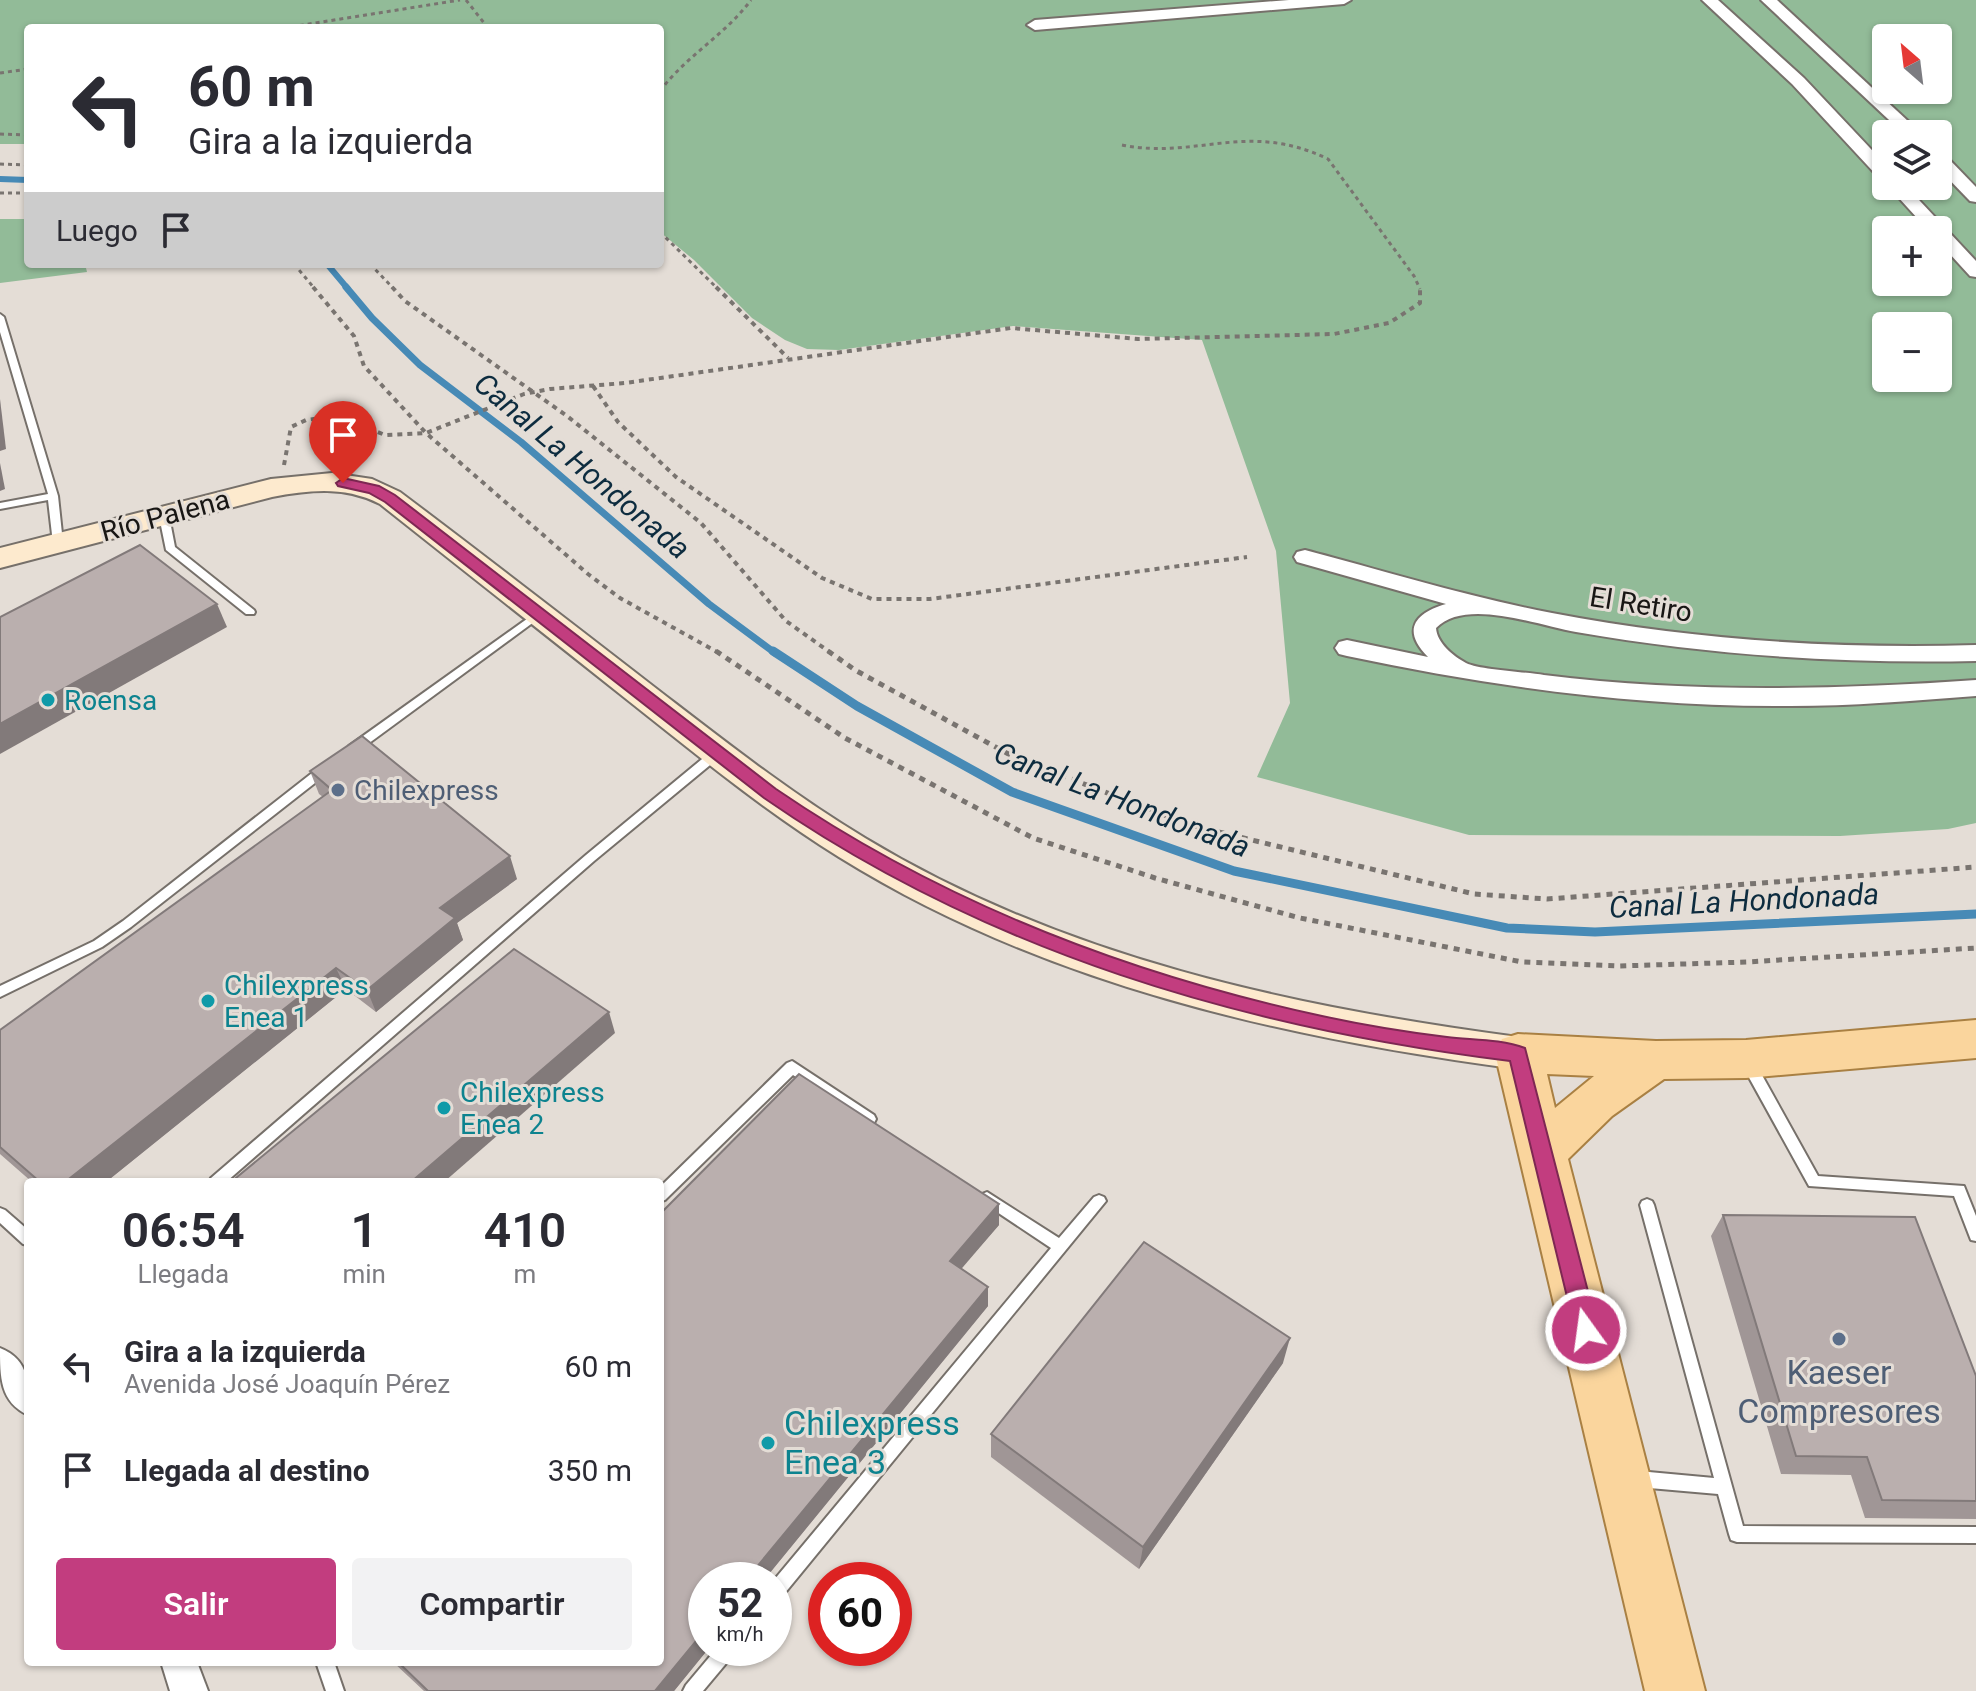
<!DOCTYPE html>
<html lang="es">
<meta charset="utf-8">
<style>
body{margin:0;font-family:Roboto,sans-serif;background:#f2f2f3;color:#2b2b33;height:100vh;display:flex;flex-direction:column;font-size:30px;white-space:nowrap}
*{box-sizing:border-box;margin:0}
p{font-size:26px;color:#7c7c81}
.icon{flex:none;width:44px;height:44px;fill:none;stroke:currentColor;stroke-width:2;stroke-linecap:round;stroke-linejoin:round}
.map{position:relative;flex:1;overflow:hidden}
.sheet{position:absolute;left:24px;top:1178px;width:640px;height:488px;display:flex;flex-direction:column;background:#fff;border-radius:8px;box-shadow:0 2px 6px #0004}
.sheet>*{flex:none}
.banner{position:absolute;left:24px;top:24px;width:640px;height:244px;border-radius:8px;box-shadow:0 2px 6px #0004;background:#fff;color:#2b2b33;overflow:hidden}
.needle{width:52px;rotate:332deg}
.buttons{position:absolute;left:1872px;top:24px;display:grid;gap:16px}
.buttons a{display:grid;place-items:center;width:80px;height:80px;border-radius:8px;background:#fff;box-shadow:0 2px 6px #0004;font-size:40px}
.speed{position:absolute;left:688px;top:1562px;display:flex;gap:16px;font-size:40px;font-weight:700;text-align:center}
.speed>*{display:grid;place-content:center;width:104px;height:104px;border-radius:50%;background:#fff;box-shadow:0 2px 6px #0004;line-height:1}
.speed small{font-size:20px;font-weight:400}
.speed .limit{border:12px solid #d22;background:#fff;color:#111}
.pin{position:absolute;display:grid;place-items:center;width:68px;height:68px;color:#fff;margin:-82px -34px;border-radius:50% 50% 50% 0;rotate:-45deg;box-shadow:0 0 8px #0007}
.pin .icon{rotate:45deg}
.me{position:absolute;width:88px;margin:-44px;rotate:346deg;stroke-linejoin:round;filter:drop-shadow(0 0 6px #0008)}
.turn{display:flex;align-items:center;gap:28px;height:168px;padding:0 32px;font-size:36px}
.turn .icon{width:104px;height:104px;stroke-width:2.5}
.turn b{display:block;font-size:56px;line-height:68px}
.then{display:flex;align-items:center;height:76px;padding:0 32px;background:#0003;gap:16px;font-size:30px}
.eta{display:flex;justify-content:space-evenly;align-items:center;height:136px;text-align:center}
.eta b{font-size:48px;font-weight:600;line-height:56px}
.cta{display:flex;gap:16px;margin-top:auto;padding:16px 32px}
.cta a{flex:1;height:92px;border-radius:8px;background:#c23d7f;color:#fff;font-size:32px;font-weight:600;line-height:92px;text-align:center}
.cta a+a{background:#f2f2f3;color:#2b2b33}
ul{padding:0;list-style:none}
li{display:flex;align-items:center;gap:24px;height:104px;padding:0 32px}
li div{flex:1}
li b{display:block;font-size:30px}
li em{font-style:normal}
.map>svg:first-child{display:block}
.green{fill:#92bb98;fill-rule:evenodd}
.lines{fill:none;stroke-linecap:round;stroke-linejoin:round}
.stream-far2{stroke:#478ab6;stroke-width:6}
.stream-far1{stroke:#478ab6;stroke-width:7}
.stream{stroke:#478ab6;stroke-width:9}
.service-casing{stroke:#76706a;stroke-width:4}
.minor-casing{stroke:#76706a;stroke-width:4}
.secondary-casing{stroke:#76706a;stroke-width:4}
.primary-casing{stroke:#a98043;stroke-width:4}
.path-far2{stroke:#797470;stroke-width:3;stroke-dasharray:4 4;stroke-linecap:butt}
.path-far1{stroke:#797470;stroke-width:4;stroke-dasharray:5 5;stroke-linecap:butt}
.path{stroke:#797470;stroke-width:5;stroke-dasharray:6 6;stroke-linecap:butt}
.service{fill:#fff;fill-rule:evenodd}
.minor{fill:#fff;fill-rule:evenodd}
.secondary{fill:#fdeace;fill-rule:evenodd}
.primary{fill:#fad59d;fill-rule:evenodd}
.wall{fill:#a09696}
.shaded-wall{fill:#827a7a}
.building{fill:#baafae;stroke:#827a7a;stroke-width:2}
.route{fill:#c23d7f;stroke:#7e2853;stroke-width:2}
.culture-dot{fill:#0f9aa8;stroke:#e4ddd6;stroke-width:3}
.service-dot{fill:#5c6f8a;stroke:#e4ddd6;stroke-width:3}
.labels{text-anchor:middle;stroke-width:6;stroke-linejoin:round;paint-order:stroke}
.street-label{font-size:28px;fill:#181614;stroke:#e4ddd6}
.culture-label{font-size:28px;fill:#0d838f;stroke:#e4ddd6;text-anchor:start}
.service-label{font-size:28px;fill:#4e5e75;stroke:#e4ddd6;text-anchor:start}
.water-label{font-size:30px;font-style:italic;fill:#0d2c3f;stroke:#e4ddd6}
.near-service-label{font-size:34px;fill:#4e5e75;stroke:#e4ddd6}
.near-culture-label{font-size:34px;fill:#0d838f;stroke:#e4ddd6;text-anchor:start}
</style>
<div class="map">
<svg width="1976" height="1691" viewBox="0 0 1976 1691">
<rect width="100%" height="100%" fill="#e4ddd6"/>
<g class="green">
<path d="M 0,0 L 1976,0 L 1976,823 L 1948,829 L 1840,836 L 1469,835 L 1257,777 L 1290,703 L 1276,551 L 1202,340 L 1013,326 L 839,350 L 807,349 L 785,340 L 752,318 L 694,260 L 660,232 L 660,28 L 28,28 L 28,144 L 0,144 ZM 1886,38 L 1938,38 L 1938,90 L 1886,90 ZM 1886,134 L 1938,134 L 1938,186 L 1886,186 ZM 1886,230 L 1938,230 L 1938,282 L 1886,282 ZM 1886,326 L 1938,326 L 1938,378 L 1886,378 Z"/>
<path d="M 0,219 L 28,219 L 28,264 L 85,264 L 87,272 L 0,283 Z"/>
</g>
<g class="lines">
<g class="stream-far2">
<path d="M 0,179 L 28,180"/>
<path d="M 327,264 L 348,289"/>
</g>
<path class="stream-far1" d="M 346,287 L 372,318 L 420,365 L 521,442 L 709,604 L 775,653"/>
<path class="stream" d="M 773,651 L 857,706 L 1012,792 L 1234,871 L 1507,928 L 1595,932 L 1976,914"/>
<g class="service-casing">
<g id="service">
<path d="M 0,314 L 4,317 L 58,496 L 63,543 L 58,546 L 53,543 L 48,500 L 0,509 L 0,503 L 48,494 L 0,332 Z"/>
<path d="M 164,513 L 169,516 L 175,547 L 254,610 L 255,612 L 254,614 L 246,614 L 166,550 L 159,516 Z"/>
<path d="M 538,611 L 543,614 L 542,616 L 357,752 L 349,752 L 347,749 L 349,746 Z"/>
<path d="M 717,749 L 723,753 L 721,756 L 594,861 L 226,1182 L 209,1182 L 211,1178 L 586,855 L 713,750 Z"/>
<path d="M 325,765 L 329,766 L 331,769 L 329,772 L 131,927 L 102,947 L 0,997 L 0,986 L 94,941 L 123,921 L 321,766 Z"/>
<path d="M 1748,1057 L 1753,1059 L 1818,1176 L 1964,1186 L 1976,1216 L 1976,1241 L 1971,1240 L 1954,1196 L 1809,1186 L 1741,1063 L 1743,1059 Z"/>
<path d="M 792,1061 L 874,1115 L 876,1119 L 874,1123 L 869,1125 L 864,1123 L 793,1075 L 665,1200 L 660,1202 L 660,1187 L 787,1063 Z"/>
<path d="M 987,1192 L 1059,1238 L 1094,1197 L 1099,1195 L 1104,1197 L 1106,1201 L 780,1599 L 774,1601 L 774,1580 L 1051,1248 L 982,1202 L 980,1198 L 982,1194 Z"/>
<path d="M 1647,1199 L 1652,1201 L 1654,1205 L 1743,1526 L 1976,1527 L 1976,1543 L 1737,1542 L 1731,1540 L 1729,1534 L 1718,1494 L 1638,1487 L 1632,1485 L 1630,1479 L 1632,1473 L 1638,1471 L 1714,1478 L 1640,1205 L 1642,1201 Z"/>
<path d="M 0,1208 L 5,1210 L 28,1230 L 28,1245 L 23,1244 L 0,1223 Z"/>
<path d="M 717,1648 L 736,1648 L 734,1654 L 703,1691 L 683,1691 L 686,1685 Z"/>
<path d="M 316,1662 L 334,1662 L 344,1691 L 326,1691 Z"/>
</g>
</g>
<g class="minor-casing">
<g id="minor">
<path d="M 1289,0 L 1351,0 L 1344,4 L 1035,30 L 1027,25 L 1035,20 Z"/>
<path d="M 1702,0 L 1718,0 L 1804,78 L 1886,165 L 1886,180 L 1880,179 L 1792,84 Z"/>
<path d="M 1761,0 L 1777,0 L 1922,134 L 1904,134 Z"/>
<path d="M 1938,153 L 1944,154 L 1976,187 L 1976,202 L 1970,201 L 1938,168 Z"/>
<path d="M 1888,186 L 1906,186 L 1976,261 L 1976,277 L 1970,276 L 1938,241 L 1938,230 L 1928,230 Z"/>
<path d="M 1305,550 C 1388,572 1469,597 1552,613 C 1693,640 1833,649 1976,645 L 1976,661 C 1841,664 1709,655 1576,632 C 1539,626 1466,597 1436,628 C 1437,643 1453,656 1466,663 C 1480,670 1527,672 1544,675 C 1688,693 1832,690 1976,680 L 1976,696 C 1909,701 1842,707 1775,706 C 1631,706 1488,686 1347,656 L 1339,654 L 1335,648 L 1339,642 L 1347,640 L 1428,657 C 1401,630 1415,613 1446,604 L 1297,562 L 1294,557 L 1297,552 Z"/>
<path d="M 0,1348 C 31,1360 28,1386 28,1415 C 0,1402 0,1377 0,1348 Z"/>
<path d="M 161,1662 L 197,1662 L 208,1691 L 170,1691 Z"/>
</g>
</g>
<g class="secondary-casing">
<path id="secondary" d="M 332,473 L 372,479 L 400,492 C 485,556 569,621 653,686 C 722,739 790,793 865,838 C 1063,958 1292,1007 1518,1037 L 1532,1041 L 1538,1053 L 1532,1065 L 1518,1069 C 1283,1038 1043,984 839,857 C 765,811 698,756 630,702 C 547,636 463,570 380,504 C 345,486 310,490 272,497 L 0,568 L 0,548 L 271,479 Z"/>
</g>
<g class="primary-casing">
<path id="primary" d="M 1976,1020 L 1976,1058 L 1746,1078 L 1664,1079 L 1612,1116 L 1568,1159 L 1705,1691 L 1645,1691 L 1495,1053 L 1502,1039 L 1518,1034 L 1656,1041 L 1746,1040 ZM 1547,1074 L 1594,1076 L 1555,1108 Z"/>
</g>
<g class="path-far2">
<path d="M 466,0 L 488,28"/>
<path d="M 284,28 L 460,0"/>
<path d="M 0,73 L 28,69"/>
<path d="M 660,91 C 686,56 725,35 751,0"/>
<path d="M 0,134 L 28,135"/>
<path d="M 1122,145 C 1197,160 1247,120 1328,159 L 1414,276 L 1420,289"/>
<path d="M 0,164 L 28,165"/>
<path d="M 0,193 L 28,193"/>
<path d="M 660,232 L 718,289"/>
<path d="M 294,264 L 315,289"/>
<path d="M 370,264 L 394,289"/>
</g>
<g class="path-far1">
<path d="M 313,287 L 354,336 L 364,366 L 426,433 L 588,574 L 620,598 L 719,653"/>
<path d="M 392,287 L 405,301 L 567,416 L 701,523 L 786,621 L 831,653"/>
<path d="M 716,287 L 788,358"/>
<path d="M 593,386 L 618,422 L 676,477 L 822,578 L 872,599 L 930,599 L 1247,557"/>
<path d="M 284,465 L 291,427 L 306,420 L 329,417 L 346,419 L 385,435 L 426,433 L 524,394 L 550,389 L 625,383 L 1011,328 L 1138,339 L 1334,334 L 1389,323 L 1420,303 L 1420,287"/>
</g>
<g class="path">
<path d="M 716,651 L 845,738 L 1033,838 L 1155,878 L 1300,918 L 1522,962 L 1620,966 L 1747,962 L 1976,948"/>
<path d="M 828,651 L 855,670 L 1012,756 L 1190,825 L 1474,894 L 1547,899 L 1976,867"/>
</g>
<use href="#service" class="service"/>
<use href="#minor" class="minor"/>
<use href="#secondary" class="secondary"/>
<use href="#primary" class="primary"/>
</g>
<g class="wall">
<path d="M 310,771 L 517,879 L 457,923 L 463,940 L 376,1012 L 346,989 L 106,1182 L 32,1182 L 0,1154 L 0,1030 L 323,797 L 319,794 Z"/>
<path d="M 799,1074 L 999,1204 L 999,1225 L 961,1268 L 988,1287 L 988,1306 L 764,1580 L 706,1580 L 706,1648 L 709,1648 L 674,1691 L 424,1691 L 393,1662 L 660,1662 L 660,1214 Z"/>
<path d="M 1723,1215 L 1976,1376 L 1976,1519 L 1865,1518 L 1851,1475 L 1781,1474 L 1711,1236 Z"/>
<path d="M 1283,1363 L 1139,1569 L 991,1457 L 991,1434 Z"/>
</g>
<g class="shaded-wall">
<path d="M 0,399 L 6,449 L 0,451 Z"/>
<path d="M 0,463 L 5,489 L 0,491 Z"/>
<path d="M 217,604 L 227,627 L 0,754 L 0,724 Z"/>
<path d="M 510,856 L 517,879 L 457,923 L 463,940 L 376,1012 L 367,990 L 440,908 Z"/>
<path d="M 336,968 L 346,989 L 106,1182 L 65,1182 Z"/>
<path d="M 609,1012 L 615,1033 L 444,1182 L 411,1182 Z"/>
<path d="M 999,1204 L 999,1225 L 951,1281 L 950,1261 Z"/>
<path d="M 988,1287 L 988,1306 L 764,1580 L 746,1580 Z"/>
<path d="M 1290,1338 L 1283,1363 L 1139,1569 L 1143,1547 Z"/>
<path d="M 706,1629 L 706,1648 L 709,1648 L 674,1691 L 655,1691 Z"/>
</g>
<g class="building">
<path d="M 140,545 L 217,604 L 0,724 L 0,617 Z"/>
<path d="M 362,736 L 510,856 L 440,908 L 455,918 L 367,990 L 336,968 L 65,1182 L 40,1182 L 0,1147 L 0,1030 L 332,790 L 310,771 Z"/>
<path d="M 514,949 L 609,1012 L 411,1182 L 231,1182 Z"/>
<path d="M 799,1074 L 999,1204 L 950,1261 L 988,1287 L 746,1580 L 706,1580 L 706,1629 L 655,1691 L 428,1691 L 398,1662 L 660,1662 L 660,1214 Z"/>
<path d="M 1723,1215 L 1915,1217 L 1976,1376 L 1976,1501 L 1882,1500 L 1867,1457 L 1796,1456 Z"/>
<path d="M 1144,1242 L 1290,1338 L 1143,1547 L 991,1434 Z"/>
</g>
<path class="route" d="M 343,478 L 379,486 L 395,495 L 776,789 C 940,901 1128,974 1322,1016 C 1363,1025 1406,1032 1447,1037 C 1472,1040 1501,1039 1525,1048 L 1598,1330 L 1594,1337 L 1586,1341 L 1578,1337 L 1575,1330 L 1510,1061 C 1243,1028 986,952 764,798 L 385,502 L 369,493 L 338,486 L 336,483 Z"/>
<g class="culture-dot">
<circle cx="48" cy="700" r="8"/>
<circle cx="208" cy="1001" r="8"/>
<circle cx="444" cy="1108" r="8"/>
<circle cx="768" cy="1443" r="8"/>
</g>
<g class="service-dot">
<circle cx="338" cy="790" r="8"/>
<circle cx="1839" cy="1339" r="8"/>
</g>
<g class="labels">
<g class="street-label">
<text transform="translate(165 515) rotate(-15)" y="10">Río Palena</text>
<text transform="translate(1641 604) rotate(9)" y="10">El Retiro</text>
</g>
<g class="culture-label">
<text x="64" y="710">Roensa</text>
<text x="224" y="995">Chilexpress<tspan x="224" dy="32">Enea 1</tspan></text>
<text x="460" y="1102">Chilexpress<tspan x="460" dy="32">Enea 2</tspan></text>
</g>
<g class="service-label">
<text x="354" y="800">Chilexpress</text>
</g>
<g class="water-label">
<text transform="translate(582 466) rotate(40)" y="10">Canal La Hondonada</text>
<text transform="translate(1122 800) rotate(21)" y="10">Canal La Hondonada</text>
<text transform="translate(1744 901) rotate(-3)" y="10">Canal La Hondonada</text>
</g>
<g class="near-service-label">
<text x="1839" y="1384">Kaeser<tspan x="1839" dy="39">Compresores</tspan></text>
</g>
<g class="near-culture-label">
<text x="784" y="1435">Chilexpress<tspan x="784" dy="39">Enea 3</tspan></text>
</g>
</g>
</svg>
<div class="buttons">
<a><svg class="needle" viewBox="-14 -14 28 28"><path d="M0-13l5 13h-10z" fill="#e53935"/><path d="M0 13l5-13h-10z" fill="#7c7c81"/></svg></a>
<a><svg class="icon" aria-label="layers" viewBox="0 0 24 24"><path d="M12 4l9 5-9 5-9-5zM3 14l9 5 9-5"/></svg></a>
<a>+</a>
<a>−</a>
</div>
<div class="speed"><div>52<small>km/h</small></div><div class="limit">60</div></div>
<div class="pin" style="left:343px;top:483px;background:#d93025"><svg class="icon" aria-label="arrive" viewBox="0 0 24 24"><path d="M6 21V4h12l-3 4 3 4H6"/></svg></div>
<svg class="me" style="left:1586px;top:1330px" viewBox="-20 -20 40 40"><circle r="17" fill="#c23d7f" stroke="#fff" stroke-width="3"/><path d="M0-11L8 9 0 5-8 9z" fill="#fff"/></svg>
<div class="banner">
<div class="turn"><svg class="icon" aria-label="left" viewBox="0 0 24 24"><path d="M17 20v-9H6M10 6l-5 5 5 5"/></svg><div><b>60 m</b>Gira a la izquierda</div></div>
<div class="then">Luego<svg class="icon" aria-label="arrive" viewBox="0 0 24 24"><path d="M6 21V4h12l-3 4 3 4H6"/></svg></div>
</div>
<section class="sheet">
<div class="eta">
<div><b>06:54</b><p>Llegada</p></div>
<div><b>1</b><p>min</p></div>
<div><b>410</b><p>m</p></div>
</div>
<ul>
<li><svg class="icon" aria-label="left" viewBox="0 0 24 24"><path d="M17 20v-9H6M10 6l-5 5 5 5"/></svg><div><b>Gira a la izquierda</b><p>Avenida José Joaquín Pérez</p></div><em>60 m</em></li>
<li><svg class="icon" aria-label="arrive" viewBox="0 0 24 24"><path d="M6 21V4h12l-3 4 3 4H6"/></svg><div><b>Llegada al destino</b></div><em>350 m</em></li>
</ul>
<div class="cta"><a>Salir</a><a>Compartir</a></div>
</section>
</div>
